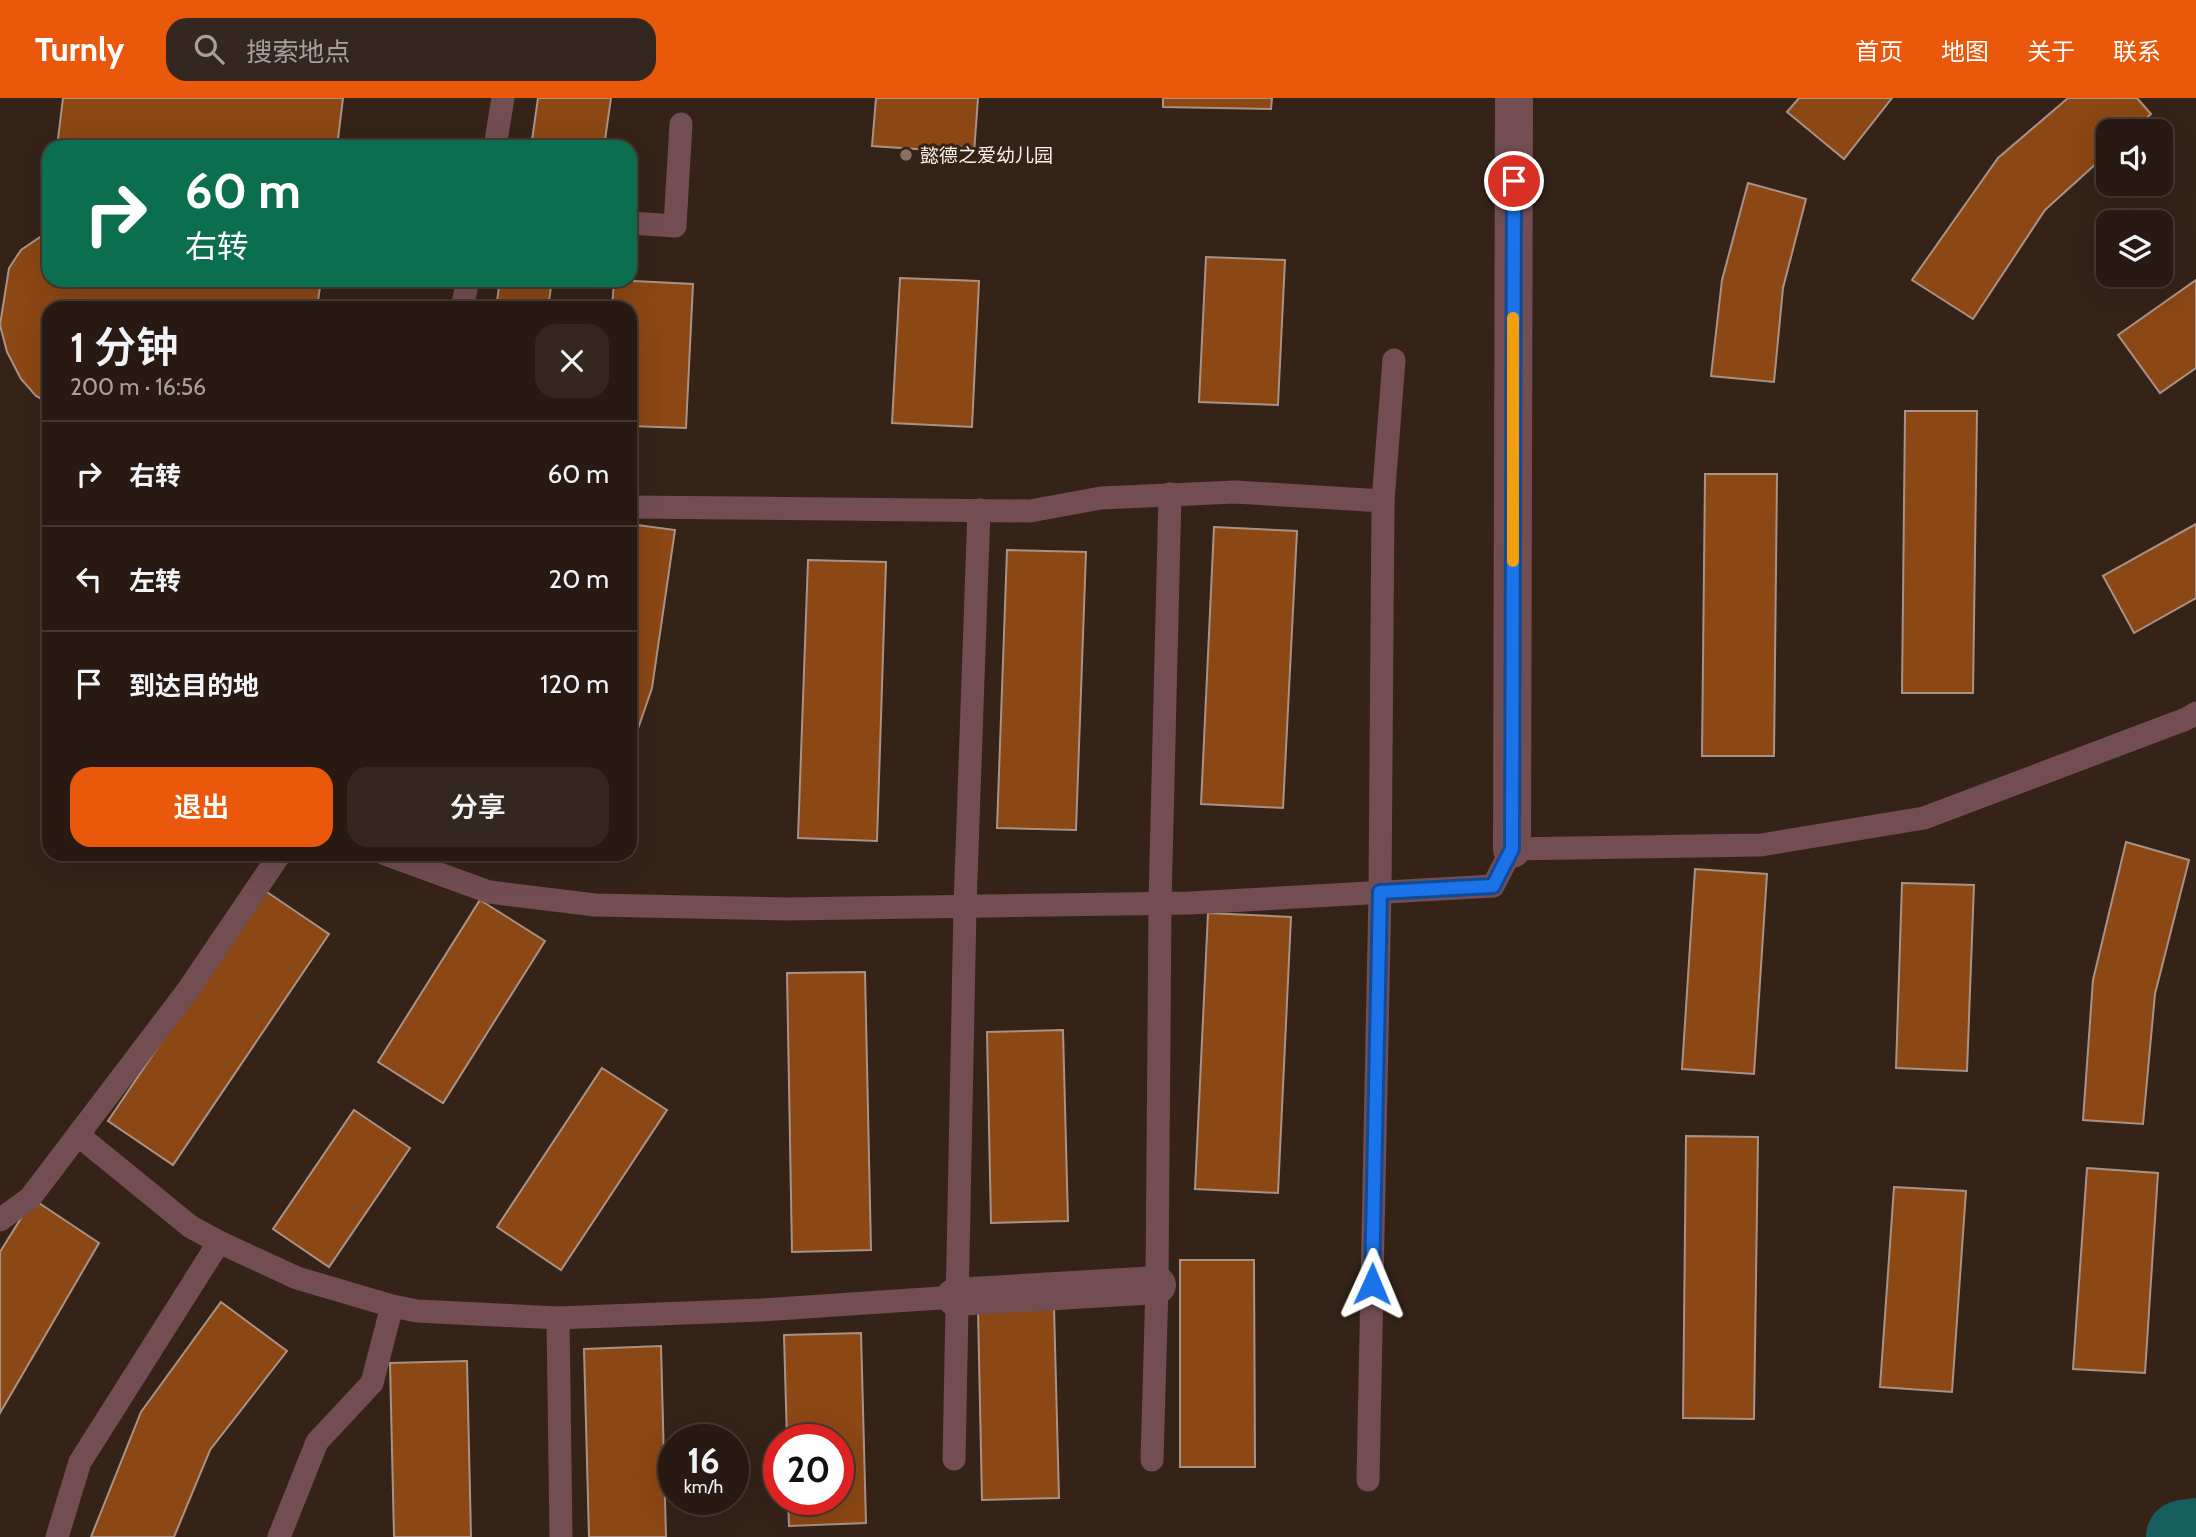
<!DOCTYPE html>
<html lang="zh">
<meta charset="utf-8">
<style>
body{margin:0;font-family:Cabin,"Noto Sans SC",sans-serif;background:#342720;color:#f1f3f6;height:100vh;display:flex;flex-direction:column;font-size:26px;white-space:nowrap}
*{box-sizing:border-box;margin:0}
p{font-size:23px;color:#a5a19f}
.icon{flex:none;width:38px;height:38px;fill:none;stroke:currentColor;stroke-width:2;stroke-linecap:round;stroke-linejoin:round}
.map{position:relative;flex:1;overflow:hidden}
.sheet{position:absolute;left:42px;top:203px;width:595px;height:560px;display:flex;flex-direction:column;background:#281a12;border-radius:21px;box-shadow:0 7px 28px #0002,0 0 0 2px #443832}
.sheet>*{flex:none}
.hud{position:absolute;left:42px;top:42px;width:595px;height:147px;border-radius:21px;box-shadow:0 7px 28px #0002,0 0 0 2px #443832;background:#0b6e4f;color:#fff;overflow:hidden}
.controls{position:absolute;left:2096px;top:21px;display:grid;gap:14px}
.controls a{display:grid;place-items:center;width:77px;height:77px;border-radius:14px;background:#281a12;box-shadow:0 7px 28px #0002,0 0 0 2px #443832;font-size:35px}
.speed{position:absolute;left:658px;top:1326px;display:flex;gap:14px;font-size:35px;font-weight:700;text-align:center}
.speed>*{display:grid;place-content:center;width:91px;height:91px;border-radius:50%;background:#281a12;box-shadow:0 7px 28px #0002,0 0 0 2px #443832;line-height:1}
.speed small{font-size:18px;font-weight:400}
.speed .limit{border:10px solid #d22;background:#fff;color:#111}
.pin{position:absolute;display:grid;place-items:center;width:60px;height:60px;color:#fff;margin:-30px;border:4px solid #fff;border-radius:50%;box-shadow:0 2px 7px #0007}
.me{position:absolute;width:77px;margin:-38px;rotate:1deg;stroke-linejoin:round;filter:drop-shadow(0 0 5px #0008)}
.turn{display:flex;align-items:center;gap:24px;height:147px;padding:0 28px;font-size:32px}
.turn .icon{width:91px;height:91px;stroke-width:2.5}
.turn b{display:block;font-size:49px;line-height:60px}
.round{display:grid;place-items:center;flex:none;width:74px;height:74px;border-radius:21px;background:#342720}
.summary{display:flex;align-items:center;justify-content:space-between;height:119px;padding:0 28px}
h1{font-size:42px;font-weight:600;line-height:52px}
.cta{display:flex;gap:14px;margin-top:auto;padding:14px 28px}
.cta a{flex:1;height:80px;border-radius:21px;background:#ea580c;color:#fff;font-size:28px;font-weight:600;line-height:80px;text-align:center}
.cta a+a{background:#342720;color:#f1f3f6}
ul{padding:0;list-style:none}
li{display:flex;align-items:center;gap:21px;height:105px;padding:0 28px;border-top:2px solid #443832}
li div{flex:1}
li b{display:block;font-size:26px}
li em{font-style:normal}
header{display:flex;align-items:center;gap:42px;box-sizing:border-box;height:98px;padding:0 35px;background:#ea580c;color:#fff}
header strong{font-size:33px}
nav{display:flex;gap:38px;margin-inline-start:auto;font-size:24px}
.search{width:490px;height:63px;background:#342720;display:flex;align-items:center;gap:18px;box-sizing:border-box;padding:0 24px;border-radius:21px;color:#a5a19f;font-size:26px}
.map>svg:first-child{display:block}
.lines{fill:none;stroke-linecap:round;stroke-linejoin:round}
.river{stroke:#185e5f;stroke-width:74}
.building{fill:#8b4714;stroke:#a99285;stroke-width:2}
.lane{stroke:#724e52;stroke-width:23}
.street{stroke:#724e52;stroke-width:38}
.route-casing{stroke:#114b97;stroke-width:18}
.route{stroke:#1a73e8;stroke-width:12}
.slow{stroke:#f59e0b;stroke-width:12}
.education-dot{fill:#8d6e63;stroke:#352318;stroke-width:2.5}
.labels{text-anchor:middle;stroke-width:6;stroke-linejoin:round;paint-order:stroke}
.poi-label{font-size:19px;fill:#fef1e9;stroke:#352318;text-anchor:start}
</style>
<header>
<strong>Turnly</strong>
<div class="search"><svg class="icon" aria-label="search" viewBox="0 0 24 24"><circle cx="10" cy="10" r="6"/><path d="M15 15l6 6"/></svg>搜索地点</div>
<nav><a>首页</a><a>地图</a><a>关于</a><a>联系</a></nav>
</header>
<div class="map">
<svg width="2196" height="1439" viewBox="0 0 2196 1439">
<rect width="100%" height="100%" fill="#352318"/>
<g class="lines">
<path class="river" d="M 2183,1439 L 2196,1437"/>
</g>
<g class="building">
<path d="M 63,0 L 343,0 L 337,49 L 57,49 Z"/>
<path d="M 538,0 L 611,0 L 604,49 L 531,49 Z"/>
<path d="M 876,0 L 978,0 L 974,55 L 872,48 Z"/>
<path d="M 1163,0 L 1272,0 L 1271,11 L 1163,9 Z"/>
<path d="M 1799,0 L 1892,0 L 1844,61 L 1787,14 Z"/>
<path d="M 2068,0 L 2137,0 L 2151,16 L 2132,33 L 2109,33 L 2109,54 L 2045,112 L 1973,221 L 1912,182 L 1998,60 Z"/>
<path d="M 1748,85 L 1806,101 L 1783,190 L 1774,284 L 1711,278 L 1722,182 Z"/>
<path d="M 49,111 L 49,182 L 321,182 L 317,210 L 49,210 L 49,305 L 36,298 L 21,281 L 7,254 L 0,227 L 9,170 L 21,152 L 46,135 Z"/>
<path d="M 1206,159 L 1285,162 L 1278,307 L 1199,304 Z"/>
<path d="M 900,180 L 979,183 L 972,329 L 892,325 Z"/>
<path d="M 500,182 L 552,182 L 548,210 L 496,210 Z"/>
<path d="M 614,182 L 693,186 L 686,330 L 630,328 L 630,210 L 612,210 Z"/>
<path d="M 2196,182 L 2196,270 L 2160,295 L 2118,237 Z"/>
<path d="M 1905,313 L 1977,313 L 1973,595 L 1902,595 Z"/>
<path d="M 1705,376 L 1777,376 L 1774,658 L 1702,658 Z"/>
<path d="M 630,426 L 675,432 L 652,590 L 630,654 Z"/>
<path d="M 2196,426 L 2196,500 L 2134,535 L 2103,478 Z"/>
<path d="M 1214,429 L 1297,433 L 1283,710 L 1201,706 Z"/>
<path d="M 1007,452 L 1086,454 L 1076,732 L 997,730 Z"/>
<path d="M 808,462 L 886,464 L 877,743 L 798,740 Z"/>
<path d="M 2126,744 L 2189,762 L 2155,896 L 2143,1026 L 2083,1022 L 2093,882 Z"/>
<path d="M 1695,771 L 1767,776 L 1754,976 L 1682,971 Z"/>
<path d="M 1902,785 L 1974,787 L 1967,973 L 1896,970 Z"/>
<path d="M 264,792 L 329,836 L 173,1067 L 108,1023 Z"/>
<path d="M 480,802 L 545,843 L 443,1005 L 378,964 Z"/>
<path d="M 1208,815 L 1291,819 L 1278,1095 L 1195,1091 Z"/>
<path d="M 865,874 L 871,1152 L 792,1154 L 787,875 Z"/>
<path d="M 1063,932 L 1068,1123 L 991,1125 L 987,934 Z"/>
<path d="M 602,970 L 667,1012 L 561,1172 L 497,1129 Z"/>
<path d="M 354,1012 L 410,1050 L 329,1169 L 273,1131 Z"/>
<path d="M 1686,1038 L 1758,1039 L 1754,1321 L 1683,1320 Z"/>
<path d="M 2087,1070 L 2158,1075 L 2145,1275 L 2073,1271 Z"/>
<path d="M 1894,1089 L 1966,1093 L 1952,1294 L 1880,1289 Z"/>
<path d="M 33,1101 L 99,1145 L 0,1315 L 0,1154 Z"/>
<path d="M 1180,1162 L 1254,1162 L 1255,1369 L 1180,1369 Z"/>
<path d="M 221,1204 L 287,1253 L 210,1352 L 174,1439 L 91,1439 L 141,1314 Z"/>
<path d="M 1054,1209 L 1059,1400 L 982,1402 L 978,1211 Z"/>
<path d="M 861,1235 L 866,1425 L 789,1428 L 788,1402 L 838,1402 L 838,1342 L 787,1342 L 784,1237 Z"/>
<path d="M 661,1248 L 666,1439 L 589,1439 L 584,1251 Z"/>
<path d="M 467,1263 L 471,1439 L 394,1439 L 390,1265 Z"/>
</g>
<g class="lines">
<g class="lane">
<path d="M 495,49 L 503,0"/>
<path d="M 630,125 L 675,128 L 681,26"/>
<path d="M 462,210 L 468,182"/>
<path d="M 630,409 L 1030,413 L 1101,400 L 1235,394 L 1383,403"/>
<path d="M 385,756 L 489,794 L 595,807 L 788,811 L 1190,805 L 1493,788 L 1512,751 L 1761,747 L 1924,720 L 2186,621 L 2196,615"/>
<path d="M 78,1037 L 191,1129 L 219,1144 L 297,1180 L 392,1208 L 417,1213 L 558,1220 L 761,1212 L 955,1199"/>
<path d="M 0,1122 L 30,1100 L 188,892 L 280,756"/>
<path d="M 558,1220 L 561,1439"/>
<path d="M 954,1361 L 965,808 L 979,412"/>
<path d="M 1152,1362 L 1157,1187 L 1160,805 L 1170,396"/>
<path d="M 1368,1382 L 1380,794 L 1383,403 L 1394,262"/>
<path d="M 57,1439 L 80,1364 L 219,1144"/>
<path d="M 279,1439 L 317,1344 L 372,1285 L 392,1208"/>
</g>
<g class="street">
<path d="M 1512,751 L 1514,0"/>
<path d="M 955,1199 L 1157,1187"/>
</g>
</g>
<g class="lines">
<g class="route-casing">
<path id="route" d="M 1372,1186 L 1380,794 L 1493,788 L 1512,751 L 1514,83"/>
</g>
<use href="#route" class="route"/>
<path class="slow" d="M 1513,463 L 1513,220"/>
</g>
<circle class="education-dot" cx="906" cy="57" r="7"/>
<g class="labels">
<g class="poi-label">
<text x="920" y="64">懿德之爱幼儿园</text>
</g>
</g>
</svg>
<div class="controls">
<a><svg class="icon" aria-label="sound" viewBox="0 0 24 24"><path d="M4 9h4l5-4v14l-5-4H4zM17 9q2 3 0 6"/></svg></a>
<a><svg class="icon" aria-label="layers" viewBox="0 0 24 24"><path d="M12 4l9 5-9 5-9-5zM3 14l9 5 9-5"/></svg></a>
</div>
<div class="speed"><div>16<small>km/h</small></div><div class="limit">20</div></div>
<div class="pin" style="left:1514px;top:83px;background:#d93025"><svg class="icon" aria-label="arrive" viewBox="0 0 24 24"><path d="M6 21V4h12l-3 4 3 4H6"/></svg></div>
<svg class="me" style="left:1372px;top:1186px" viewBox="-20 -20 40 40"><path d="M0-17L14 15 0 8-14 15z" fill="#1a73e8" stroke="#fff" stroke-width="4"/></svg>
<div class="hud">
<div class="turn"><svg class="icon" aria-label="right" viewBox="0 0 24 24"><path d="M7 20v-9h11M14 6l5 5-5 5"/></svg><div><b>60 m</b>右转</div></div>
</div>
<section class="sheet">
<div class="summary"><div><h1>1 分钟</h1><p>200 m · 16:56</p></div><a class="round"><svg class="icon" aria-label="close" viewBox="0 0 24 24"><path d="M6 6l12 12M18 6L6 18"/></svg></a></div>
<ul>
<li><svg class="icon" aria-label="right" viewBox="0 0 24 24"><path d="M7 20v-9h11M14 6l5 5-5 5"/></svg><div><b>右转</b></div><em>60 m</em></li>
<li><svg class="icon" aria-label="left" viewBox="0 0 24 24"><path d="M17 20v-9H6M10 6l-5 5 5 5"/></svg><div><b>左转</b></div><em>20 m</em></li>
<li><svg class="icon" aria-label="arrive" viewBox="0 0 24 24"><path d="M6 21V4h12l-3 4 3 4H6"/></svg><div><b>到达目的地</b></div><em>120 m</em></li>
</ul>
<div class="cta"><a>退出</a><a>分享</a></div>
</section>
</div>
